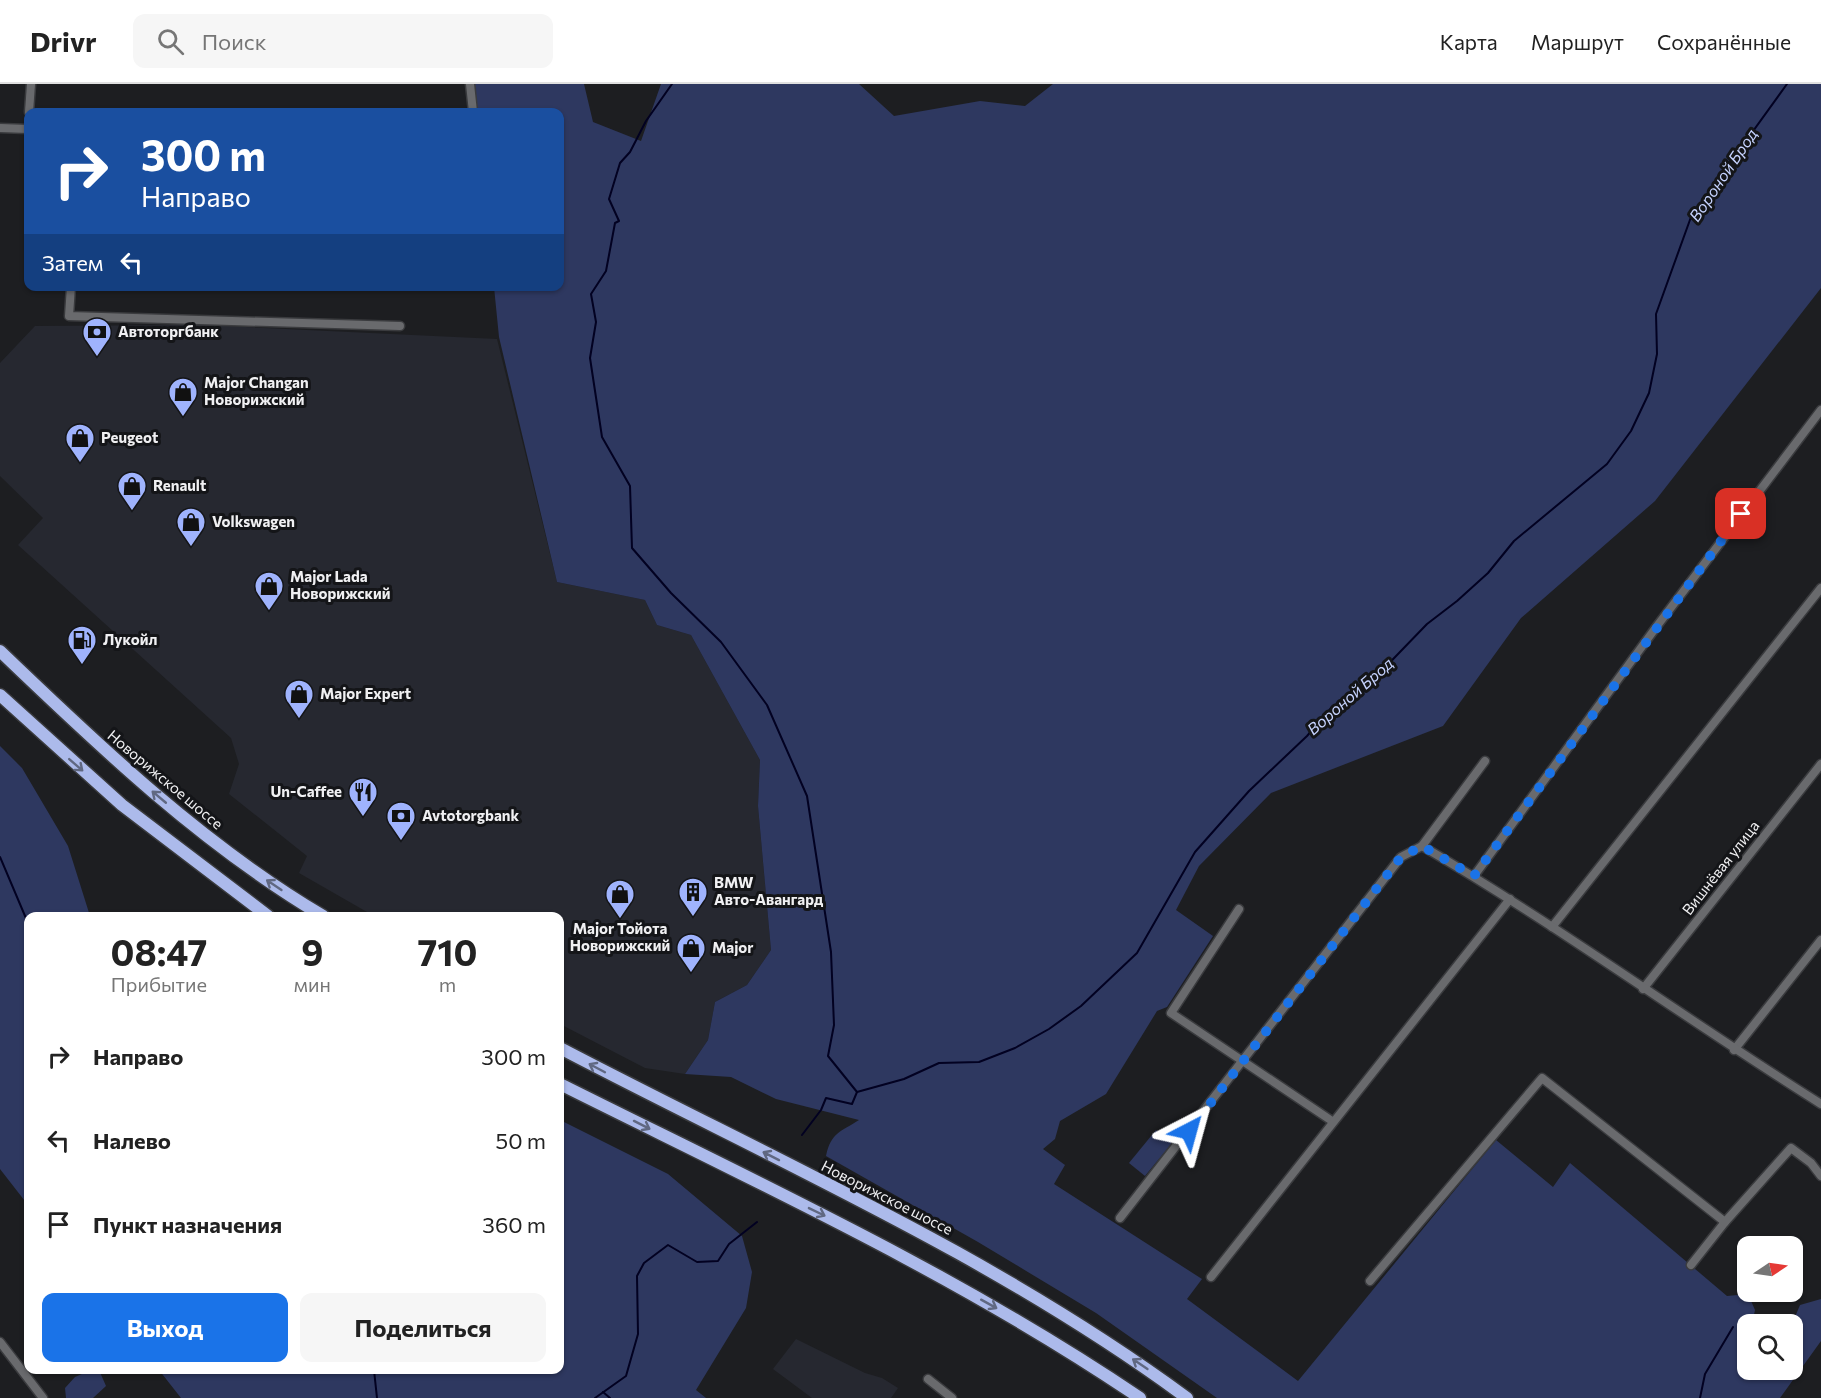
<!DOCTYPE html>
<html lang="ru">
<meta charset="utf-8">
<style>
body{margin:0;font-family:Commissioner,sans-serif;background:#f6f6f6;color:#222;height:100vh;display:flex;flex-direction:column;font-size:22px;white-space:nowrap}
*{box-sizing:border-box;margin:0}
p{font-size:20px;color:#767676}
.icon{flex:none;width:33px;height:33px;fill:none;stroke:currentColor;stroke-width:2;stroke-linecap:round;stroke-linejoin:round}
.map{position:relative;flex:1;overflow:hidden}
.side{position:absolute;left:24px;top:828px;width:540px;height:462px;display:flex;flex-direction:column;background:#fff;border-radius:12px;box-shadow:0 2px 4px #0004}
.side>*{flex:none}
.banner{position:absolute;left:24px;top:24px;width:540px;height:183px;border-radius:12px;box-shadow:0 2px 4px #0004;background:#1a4fa0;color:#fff;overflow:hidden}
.needle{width:39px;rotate:77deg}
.fabs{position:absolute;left:1737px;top:1152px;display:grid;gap:12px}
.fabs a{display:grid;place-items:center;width:66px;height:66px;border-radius:12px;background:#fff;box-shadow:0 2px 4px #0004;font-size:30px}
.pin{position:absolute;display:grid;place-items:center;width:51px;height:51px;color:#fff;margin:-26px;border-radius:12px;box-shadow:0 3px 9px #0006}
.me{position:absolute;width:66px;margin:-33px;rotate:39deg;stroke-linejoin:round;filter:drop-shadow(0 0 4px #0008)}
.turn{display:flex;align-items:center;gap:21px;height:126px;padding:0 18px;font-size:27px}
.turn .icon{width:78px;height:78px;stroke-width:2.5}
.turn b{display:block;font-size:42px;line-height:51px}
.then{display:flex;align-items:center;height:57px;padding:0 18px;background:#0003;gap:12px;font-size:22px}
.eta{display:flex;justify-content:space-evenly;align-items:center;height:102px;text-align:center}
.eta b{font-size:36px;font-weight:700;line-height:42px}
.cta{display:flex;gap:12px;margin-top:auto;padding:12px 18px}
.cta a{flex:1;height:69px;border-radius:12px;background:#1a73e8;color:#fff;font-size:24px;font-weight:700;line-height:69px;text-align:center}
.cta a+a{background:#f6f6f6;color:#222}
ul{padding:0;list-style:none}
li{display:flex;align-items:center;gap:18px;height:84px;padding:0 18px}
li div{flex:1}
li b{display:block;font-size:22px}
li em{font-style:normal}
header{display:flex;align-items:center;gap:36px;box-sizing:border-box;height:84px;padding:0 30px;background:#fff;border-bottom:2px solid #e0e0e0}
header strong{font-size:28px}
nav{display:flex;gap:33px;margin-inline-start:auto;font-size:21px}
.search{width:420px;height:54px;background:#f6f6f6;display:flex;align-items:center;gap:15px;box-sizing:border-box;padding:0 21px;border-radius:12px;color:#767676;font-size:22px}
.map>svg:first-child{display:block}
.built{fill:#262830}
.green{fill:#2e3860}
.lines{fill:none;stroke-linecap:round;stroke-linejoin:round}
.stream{stroke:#020121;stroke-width:2}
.minor-casing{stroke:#3a3b3e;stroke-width:11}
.highway-casing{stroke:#3a3b3e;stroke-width:15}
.minor{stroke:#696a6d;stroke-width:8}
.highway{stroke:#acbaeb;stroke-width:12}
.oneway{stroke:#606882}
.route{stroke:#1a73e8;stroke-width:10;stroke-dasharray:0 18}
.labels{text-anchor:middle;stroke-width:6;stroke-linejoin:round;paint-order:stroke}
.poi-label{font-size:15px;font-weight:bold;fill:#f0f0f2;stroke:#141518;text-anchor:start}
.street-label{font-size:15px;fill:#f0f0f2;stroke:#141518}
.water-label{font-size:16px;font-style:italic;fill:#c6d3fe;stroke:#141518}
</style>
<header>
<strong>Drivr</strong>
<div class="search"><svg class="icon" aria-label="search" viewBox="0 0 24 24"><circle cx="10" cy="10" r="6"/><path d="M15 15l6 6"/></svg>Поиск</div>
<nav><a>Карта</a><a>Маршрут</a><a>Сохранённые</a></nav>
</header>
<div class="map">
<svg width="1821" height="1314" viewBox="0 0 1821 1314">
<rect width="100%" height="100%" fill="#1d1e21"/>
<g class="built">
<path d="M 203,241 L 497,255 L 557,498 L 645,516 L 657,541 L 691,551 L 760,676 L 758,722 L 771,866 L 747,901 L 715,918 L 708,956 L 685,990 L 645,984 L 560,940 L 560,832 L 374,832 L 299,789 L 307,772 L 229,710 L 239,680 L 231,654 L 18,461 L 43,434 L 0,392 L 0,279 L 35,242 Z"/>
<path d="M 796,1255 L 865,1289 L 882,1294 L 898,1304 L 891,1314 L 812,1314 L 773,1285 Z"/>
</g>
<g class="green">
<path d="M 474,0 L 584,0 L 593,38 L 641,57 L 661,0 L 859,0 L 894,32 L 980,17 L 1025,22 L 1053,0 L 1821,0 L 1821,204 L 1655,417 L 1521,534 L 1443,642 L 1271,709 L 1199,782 L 1176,826 L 1213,852 L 1167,923 L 1157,927 L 1106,1010 L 1060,1037 L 1055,1055 L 1043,1065 L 1065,1081 L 1054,1100 L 1202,1195 L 1187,1215 L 1298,1297 L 1496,1056 L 1553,1103 L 1570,1079 L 1727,1212 L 1748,1210 L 1755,1226 L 1752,1240 L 1748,1240 L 1748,1286 L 1792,1286 L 1792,1240 L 1800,1221 L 1821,1215 L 1821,1257 L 1780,1314 L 1217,1314 L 1096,1229 L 978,1158 L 826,1072 C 831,1048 841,1048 859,1036 L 776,1015 L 731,993 L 685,990 L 708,956 L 715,918 L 747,901 L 771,866 L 758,722 L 760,676 L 691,551 L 657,541 L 645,516 L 557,498 L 499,253 L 494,203 L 560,202 L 560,28 L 477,28 Z"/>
<path d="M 0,662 L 22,684 L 68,762 L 90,832 L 28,832 L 28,1121 L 0,1085 Z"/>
<path d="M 560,1036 L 668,1090 L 742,1152 L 752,1188 L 746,1224 L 696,1306 L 706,1314 L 181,1314 L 159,1286 L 560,1286 Z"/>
<path d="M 1156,1046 L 1172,1059 L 1145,1092 L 1129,1079 Z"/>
<path d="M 91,1286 L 99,1286 L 106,1302 L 93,1314 L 66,1314 L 65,1304 L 75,1293 Z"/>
</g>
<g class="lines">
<g class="stream">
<path d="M 672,0 L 646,37 L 630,68 L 620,79 L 609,115 L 619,137 L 615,139 L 606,187 L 591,210 L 596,238 L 590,274 L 602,353 L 630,402 L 632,464 L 671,509 L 721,558 L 767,621 L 807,712 L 831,868 L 834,941 L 828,972 L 857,1008"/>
<path d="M 0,773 L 28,839"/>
<path d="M 802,1051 L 821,1026 L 826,1014 L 852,1020 L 857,1008 L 904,995 L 939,979 L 979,978 L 1015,964 L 1049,945 L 1081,922 L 1137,869 L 1195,768 L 1249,707 L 1307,652 L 1332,623 L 1370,599 L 1427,540 L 1457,517 L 1488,489 L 1514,457 L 1607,380 L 1631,347 L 1649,309 L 1657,270 L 1656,230 L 1691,133 L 1787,0"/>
<path d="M 374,1286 L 377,1314"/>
<path d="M 603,1308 L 610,1314"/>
<path d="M 595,1314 L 626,1292 L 638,1250 L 637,1192 L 644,1179 L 668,1161 L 697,1178 L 718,1177 L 729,1160 L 757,1138"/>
<path d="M 1700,1314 L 1705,1290 L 1733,1243"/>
</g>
<g class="minor-casing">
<g id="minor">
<path d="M 470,0 L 473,28"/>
<path d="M 29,28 L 31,0"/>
<path d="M 0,44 L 28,45"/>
<path d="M 71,202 L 69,232 L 400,242"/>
<path d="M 1422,762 L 1485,677"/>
<path d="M 1474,792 L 1657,542 L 1821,326"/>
<path d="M 1239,825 L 1171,929 L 1332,1037"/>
<path d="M 1552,843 L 1821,504"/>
<path d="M 1643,905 L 1821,680"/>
<path d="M 1734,966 L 1821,856"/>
<path d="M 1120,1134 L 1401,773 L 1422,762 C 1559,842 1687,936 1821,1020"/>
<path d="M 1691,1181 L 1725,1138"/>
<path d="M 1211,1193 L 1510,815"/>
<path d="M 1370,1197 L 1542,994 L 1725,1138 L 1791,1064 L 1811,1079 L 1821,1092"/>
<path d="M 0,1258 L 43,1314"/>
<path d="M 928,1295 L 952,1314"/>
</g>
</g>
<g class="highway-casing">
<g id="highway">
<path d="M 0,567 C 100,663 203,761 323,832"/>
<path d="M 0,611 L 122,721 L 268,832"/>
<path d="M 560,964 C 772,1075 993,1171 1187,1314"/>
<path d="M 560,1000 C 756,1098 957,1190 1140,1314"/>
</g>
</g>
<use href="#minor" class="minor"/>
<use href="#highway" class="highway"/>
</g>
<defs><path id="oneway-shaft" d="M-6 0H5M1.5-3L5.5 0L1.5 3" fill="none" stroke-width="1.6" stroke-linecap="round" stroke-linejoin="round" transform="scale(1.5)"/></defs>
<g class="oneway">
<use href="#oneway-shaft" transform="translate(76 681) rotate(41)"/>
<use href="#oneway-shaft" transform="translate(159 713) rotate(-140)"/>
<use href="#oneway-shaft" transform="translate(274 801) rotate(-146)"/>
<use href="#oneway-shaft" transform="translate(597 984) rotate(-152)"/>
<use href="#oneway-shaft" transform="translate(642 1041) rotate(27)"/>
<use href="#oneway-shaft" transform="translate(771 1072) rotate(-153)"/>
<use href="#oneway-shaft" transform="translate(817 1128) rotate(26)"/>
<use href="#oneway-shaft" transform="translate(989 1220) rotate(29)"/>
<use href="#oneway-shaft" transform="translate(1140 1280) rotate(-146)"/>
</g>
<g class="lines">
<path class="route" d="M 1189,1047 L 1401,773 L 1422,762 L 1474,792 L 1741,430"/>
</g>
<defs>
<g id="bank-pin" transform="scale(1.5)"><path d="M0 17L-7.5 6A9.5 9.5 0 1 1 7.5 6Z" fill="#9fb3fd" stroke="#141518"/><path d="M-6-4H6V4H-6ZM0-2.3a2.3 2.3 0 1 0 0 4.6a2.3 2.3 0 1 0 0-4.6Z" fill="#111"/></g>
<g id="shop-pin" transform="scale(1.5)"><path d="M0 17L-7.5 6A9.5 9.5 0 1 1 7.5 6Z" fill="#9fb3fd" stroke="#141518"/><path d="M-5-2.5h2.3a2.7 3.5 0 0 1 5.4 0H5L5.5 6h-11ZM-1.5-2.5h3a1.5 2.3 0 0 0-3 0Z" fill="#111"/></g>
<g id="fuel-pin" transform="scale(1.5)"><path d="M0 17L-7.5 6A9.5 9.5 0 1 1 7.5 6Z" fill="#9fb3fd" stroke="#141518"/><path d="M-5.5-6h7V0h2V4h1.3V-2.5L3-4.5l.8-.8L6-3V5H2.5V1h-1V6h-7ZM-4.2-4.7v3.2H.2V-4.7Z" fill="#111"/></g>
<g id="restaurant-pin" transform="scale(1.5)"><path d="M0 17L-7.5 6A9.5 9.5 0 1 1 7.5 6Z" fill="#9fb3fd" stroke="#141518"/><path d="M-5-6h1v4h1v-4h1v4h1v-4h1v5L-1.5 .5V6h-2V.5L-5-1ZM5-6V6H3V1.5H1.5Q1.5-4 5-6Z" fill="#111"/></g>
<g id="building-pin" transform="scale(1.5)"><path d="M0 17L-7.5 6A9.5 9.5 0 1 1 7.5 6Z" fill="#9fb3fd" stroke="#141518"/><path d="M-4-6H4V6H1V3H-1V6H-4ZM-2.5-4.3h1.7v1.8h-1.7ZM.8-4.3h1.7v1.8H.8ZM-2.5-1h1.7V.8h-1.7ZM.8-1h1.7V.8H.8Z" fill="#111"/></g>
</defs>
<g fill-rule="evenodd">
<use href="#bank-pin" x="97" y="248"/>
<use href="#shop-pin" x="183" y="308"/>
<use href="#shop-pin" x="80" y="354"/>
<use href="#shop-pin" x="132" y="402"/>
<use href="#shop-pin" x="191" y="438"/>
<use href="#shop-pin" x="269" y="502"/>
<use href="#fuel-pin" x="82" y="556"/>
<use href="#shop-pin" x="299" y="610"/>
<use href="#restaurant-pin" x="363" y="708"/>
<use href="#bank-pin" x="401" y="732"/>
<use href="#building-pin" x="693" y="808"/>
<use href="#shop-pin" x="620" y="810"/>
<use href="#shop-pin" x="691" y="864"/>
</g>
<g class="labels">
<g class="poi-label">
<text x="118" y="253">Автоторгбанк</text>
<text x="204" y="304">Major Changan<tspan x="204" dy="17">Новорижский</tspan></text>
<text x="101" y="359">Peugeot</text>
<text x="153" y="407">Renault</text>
<text x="212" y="443">Volkswagen</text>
<text x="290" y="498">Major Lada<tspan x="290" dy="17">Новорижский</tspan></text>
<text x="103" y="561">Лукойл</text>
<text x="320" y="615">Major Expert</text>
<text x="342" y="713" text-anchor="end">Un-Caffee</text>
<text x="422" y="737">Avtotorgbank</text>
<text x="714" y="804">BMW<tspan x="714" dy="17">Авто-Авангард</tspan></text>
<text x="620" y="850" text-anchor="middle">Major Тойота<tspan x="620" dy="17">Новорижский</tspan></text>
<text x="712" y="869">Major</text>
</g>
<g class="street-label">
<text transform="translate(165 696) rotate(40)" y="5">Новорижское шоссе</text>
<text transform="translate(1721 784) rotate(-52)" y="5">Вишнёвая улица</text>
<text transform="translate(887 1114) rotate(27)" y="5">Новорижское шоссе</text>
</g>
<g class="water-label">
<text transform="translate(1723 91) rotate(-56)" y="6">Вороной Брод</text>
<text transform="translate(1350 612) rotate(-41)" y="6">Вороной Брод</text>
</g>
</g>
</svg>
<div class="fabs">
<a><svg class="needle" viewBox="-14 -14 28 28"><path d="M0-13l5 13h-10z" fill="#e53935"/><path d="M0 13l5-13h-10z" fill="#767676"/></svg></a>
<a><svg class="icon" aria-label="search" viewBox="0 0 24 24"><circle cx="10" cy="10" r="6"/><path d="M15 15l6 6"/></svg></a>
</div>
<div class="pin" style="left:1741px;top:430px;background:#d93025"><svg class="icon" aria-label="arrive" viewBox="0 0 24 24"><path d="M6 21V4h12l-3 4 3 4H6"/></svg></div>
<svg class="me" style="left:1189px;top:1047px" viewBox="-20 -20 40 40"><path d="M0-17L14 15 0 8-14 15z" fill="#1a73e8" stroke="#fff" stroke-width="4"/></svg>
<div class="banner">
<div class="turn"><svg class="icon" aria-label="right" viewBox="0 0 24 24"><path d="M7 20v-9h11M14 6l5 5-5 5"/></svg><div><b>300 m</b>Направо</div></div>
<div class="then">Затем<svg class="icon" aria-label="left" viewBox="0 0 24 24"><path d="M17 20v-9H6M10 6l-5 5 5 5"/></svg></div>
</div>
<section class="side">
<div class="eta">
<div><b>08:47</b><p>Прибытие</p></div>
<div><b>9</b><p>мин</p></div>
<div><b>710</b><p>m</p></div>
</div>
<ul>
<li><svg class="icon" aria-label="right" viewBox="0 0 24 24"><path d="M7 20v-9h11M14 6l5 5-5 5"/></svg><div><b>Направо</b></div><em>300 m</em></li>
<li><svg class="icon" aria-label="left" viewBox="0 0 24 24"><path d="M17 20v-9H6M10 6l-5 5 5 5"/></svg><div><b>Налево</b></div><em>50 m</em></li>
<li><svg class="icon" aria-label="arrive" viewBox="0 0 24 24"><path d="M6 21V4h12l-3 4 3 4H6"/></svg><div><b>Пункт назначения</b></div><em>360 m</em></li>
</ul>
<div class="cta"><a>Выход</a><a>Поделиться</a></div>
</section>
</div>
